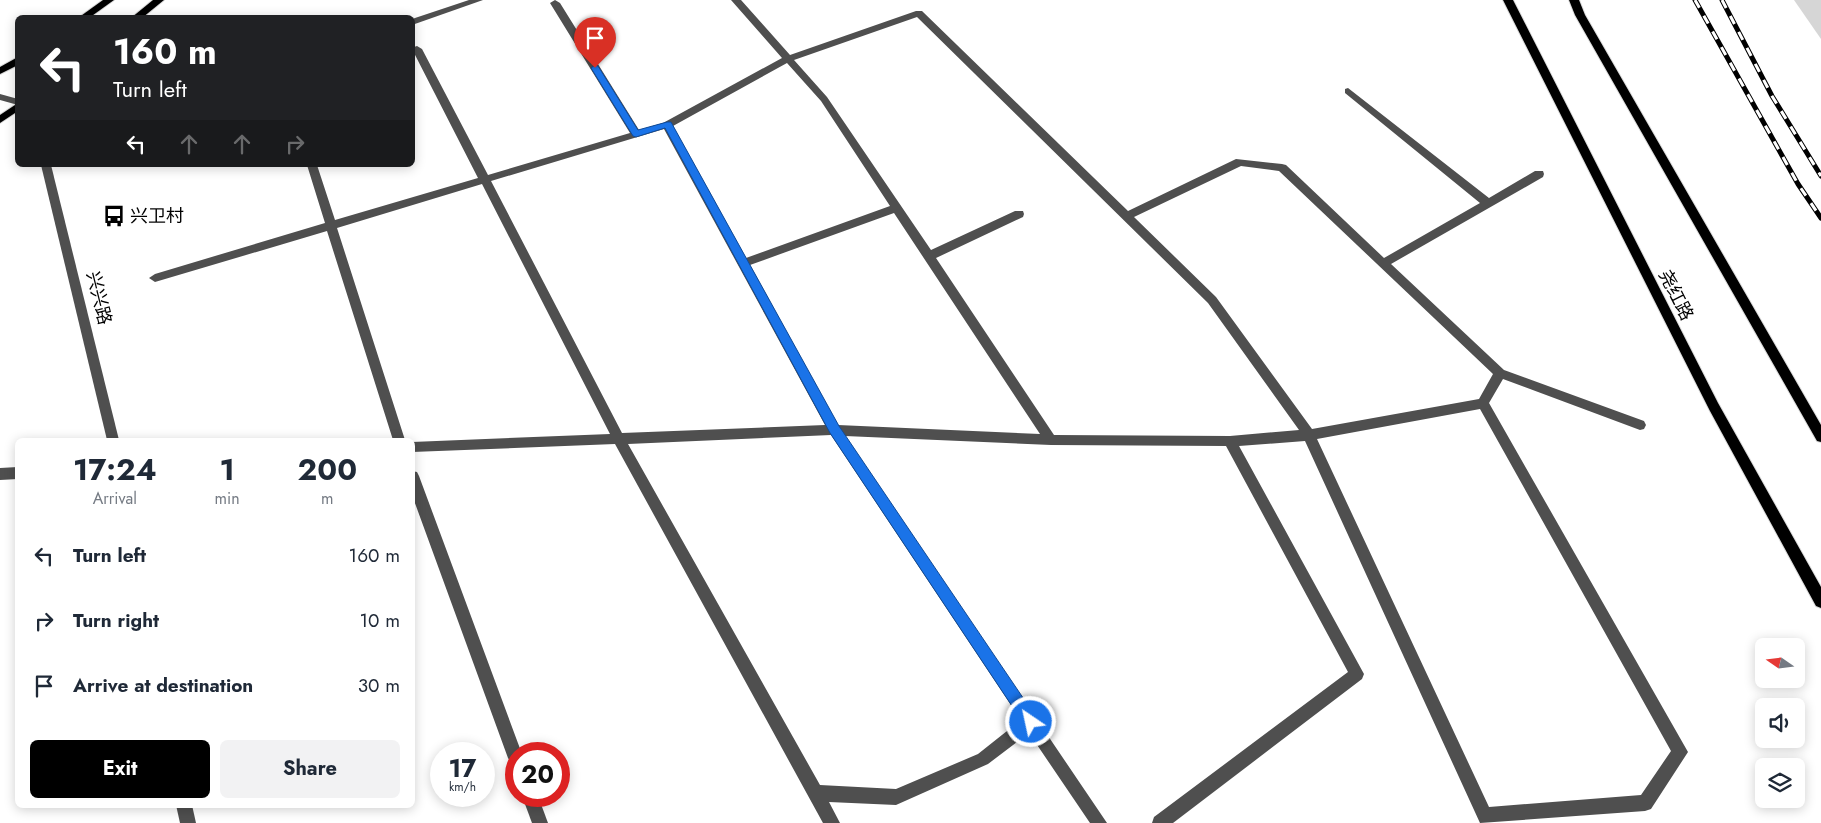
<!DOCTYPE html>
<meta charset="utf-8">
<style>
body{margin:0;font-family:Jost,"Noto Sans SC",sans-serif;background:#f2f2f3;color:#1f2937;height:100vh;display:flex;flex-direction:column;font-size:19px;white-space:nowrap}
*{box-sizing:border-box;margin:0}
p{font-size:16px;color:#747a83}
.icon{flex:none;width:28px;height:28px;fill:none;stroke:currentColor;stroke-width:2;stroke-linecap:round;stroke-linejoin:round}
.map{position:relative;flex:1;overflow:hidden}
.side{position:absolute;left:15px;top:438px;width:400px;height:370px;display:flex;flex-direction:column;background:#fff;border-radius:8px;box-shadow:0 2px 12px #0003}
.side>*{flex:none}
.top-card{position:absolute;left:15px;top:15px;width:400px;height:152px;border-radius:8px;box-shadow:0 2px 12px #0003;background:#202124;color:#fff;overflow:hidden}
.needle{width:32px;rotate:284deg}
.tools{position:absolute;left:1755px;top:638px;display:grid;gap:10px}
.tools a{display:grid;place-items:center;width:50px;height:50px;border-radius:8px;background:#fff;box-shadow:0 2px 12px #0003;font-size:25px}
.speed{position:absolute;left:430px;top:742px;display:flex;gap:10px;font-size:25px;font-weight:700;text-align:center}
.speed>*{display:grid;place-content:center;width:65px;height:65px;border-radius:50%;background:#fff;box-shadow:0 2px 12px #0003;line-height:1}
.speed small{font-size:12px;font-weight:400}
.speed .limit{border:8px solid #d22;background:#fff;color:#111}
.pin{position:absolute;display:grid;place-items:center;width:42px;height:42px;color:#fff;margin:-51px -21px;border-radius:50% 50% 50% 0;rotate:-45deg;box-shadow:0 0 5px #0007}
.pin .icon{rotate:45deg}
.me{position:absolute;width:55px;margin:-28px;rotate:326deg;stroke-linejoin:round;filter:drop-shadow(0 0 4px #0008)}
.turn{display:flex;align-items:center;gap:18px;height:105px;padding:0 15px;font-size:22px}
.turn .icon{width:65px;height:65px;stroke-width:2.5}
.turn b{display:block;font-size:35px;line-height:42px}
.lanes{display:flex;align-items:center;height:48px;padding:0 15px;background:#0003;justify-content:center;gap:25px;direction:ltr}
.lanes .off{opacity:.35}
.eta{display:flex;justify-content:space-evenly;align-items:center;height:85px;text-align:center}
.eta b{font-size:30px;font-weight:700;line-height:35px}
.button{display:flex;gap:10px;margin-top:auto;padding:10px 15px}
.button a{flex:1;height:58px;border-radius:8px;background:#000;color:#fff;font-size:20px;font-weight:700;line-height:58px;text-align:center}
.button a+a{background:#f2f2f3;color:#1f2937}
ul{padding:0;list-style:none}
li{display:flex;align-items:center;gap:15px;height:65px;padding:0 15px}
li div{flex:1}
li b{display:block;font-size:19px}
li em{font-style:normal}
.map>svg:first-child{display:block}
.green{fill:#d6d6d6}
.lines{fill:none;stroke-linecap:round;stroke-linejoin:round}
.major-casing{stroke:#dbdbdb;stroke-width:2}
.minor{fill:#4f4f4f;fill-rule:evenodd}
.major{fill:#000;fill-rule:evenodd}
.rail-casing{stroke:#000;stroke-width:5}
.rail{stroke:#fff;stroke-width:3;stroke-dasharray:9;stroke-linecap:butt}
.route{fill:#1a73e8;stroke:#114b97}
.labels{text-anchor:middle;stroke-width:4.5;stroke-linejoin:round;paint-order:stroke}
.poi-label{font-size:18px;fill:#000;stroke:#fff;text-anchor:start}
.street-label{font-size:18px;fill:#000;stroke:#fff}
</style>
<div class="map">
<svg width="1821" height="823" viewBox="0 0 1821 823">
<rect width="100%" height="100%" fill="#fff"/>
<path class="green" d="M 1794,0 L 1821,0 L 1821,39 Z"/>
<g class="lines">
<g class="major-casing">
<g id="major">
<path d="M 103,0 L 114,0 L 89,18 L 78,18 Z"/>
<path d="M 153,0 L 164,0 L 142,18 L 131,18 Z"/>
<path d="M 1503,0 L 1513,0 L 1718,403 L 1821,587 L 1821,608 L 1816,606 L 1710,411 Z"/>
<path d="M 1569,0 L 1579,0 L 1585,15 L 1821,425 L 1821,442 L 1817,441 L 1575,15 Z"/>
<path d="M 18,57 L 18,65 L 0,74 L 0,67 Z"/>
<path d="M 18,103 L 18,111 L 0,123 L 0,115 Z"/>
</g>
</g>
<g class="minor">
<path d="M 469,0 L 483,0 L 412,25 L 412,19 Z"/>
<path d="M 555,0 L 560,3 L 639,130 L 663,123 L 782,58 L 731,0 L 741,0 L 790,55 L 916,11 L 922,11 L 1128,211 L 1236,159 L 1282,164 L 1286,165 L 1384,258 L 1480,203 L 1345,93 L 1345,89 L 1348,88 L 1489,198 L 1535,171 L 1543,171 L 1544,174 L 1543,177 L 1391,264 L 1504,370 L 1644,421 L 1646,425 L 1644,429 L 1640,430 L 1503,379 L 1489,403 L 1688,752 L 1651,809 L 1645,811 L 1480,823 L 1305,441 L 1239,446 L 1364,674 L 1362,679 L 1173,823 L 1152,823 L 1154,817 L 1348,672 L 1226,446 L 1051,445 L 845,436 L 1107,823 L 1090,823 L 1029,733 L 988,764 L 896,805 L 829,802 L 840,823 L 823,823 L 615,444 L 412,452 L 412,442 L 610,434 L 482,184 L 337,228 L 405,440 L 393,440 L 327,231 L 155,282 L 149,278 L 155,274 L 325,223 L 307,165 L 317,165 L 335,220 L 478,178 L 412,49 L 414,47 L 417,46 L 422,49 L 488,175 L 630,133 L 550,3 ZM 917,17 L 1208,303 L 1299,430 L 1230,436 L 1054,435 L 936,258 L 1023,217 L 1024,214 L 1023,211 L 1015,211 L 931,250 L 827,97 L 794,60 ZM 787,63 L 821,101 L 890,206 L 746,258 L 673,126 ZM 664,129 L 825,425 L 622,433 L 491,181 ZM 1241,166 L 1279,171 L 1493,374 L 1479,399 L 1312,429 L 1216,297 L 1134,217 ZM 894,213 L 1040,434 L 838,425 L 750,265 ZM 1480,409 L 1671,751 L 1641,795 L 1489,807 L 1317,439 ZM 831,435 L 1021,720 L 978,754 L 896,789 L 820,785 L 628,444 Z"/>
<path d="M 0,94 L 18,99 L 18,105 L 0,100 Z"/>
<path d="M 41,165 L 51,165 L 119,440 L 107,440 Z"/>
<path d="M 18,467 L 18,479 L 0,480 L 0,468 Z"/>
<path d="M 412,471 L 417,472 L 419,476 L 522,754 L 516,754 L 516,766 L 511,763 L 508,758 L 412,495 Z"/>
<path d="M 522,796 L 538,796 L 548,823 L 532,823 Z"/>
<path d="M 176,805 L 192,805 L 196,823 L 180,823 Z"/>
</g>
<use href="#major" class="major"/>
<g class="rail-casing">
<g id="rail">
<path d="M 1695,0 L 1798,184 L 1821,218"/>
<path d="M 1722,0 L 1772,96 L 1821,176"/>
</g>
</g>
<use href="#rail" class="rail"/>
</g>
<path class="route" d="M 595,65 L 598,66 L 638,130 L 667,122 L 671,122 L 839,426 L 1036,717 L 1038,722 L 1036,727 L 1031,729 L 1026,727 L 830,433 L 665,128 L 636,137 L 633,136 L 591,68 Z"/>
<defs>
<g id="bus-bare" transform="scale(1.725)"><path d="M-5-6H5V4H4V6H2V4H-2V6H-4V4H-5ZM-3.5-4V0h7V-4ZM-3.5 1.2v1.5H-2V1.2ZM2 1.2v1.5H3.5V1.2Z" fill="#000" stroke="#fff" stroke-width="2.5" paint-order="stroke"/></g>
</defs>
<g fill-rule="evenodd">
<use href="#bus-bare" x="114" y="216"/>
</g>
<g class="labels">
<g class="poi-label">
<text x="130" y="222">兴卫村</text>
</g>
<g class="street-label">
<text transform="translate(1676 295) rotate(63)" y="6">尧红路</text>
<text transform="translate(99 298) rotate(76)" y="6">兴兴路</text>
</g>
</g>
</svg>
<div class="tools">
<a><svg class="needle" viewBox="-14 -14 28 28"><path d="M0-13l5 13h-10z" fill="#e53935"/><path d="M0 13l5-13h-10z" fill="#747a83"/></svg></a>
<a><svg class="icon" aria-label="sound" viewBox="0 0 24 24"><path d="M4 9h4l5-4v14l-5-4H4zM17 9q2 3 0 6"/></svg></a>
<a><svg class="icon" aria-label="layers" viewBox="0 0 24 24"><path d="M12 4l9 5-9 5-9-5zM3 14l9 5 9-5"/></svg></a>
</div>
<div class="speed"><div>17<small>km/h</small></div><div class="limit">20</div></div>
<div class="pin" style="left:595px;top:68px;background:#d93025"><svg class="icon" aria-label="arrive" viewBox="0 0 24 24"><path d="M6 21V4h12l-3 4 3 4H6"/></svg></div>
<svg class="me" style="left:1031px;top:722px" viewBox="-20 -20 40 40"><circle r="17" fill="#1a73e8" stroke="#fff" stroke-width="3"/><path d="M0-11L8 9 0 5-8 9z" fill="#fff"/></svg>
<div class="top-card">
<div class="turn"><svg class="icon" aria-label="left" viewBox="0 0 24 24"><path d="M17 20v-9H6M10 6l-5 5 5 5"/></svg><div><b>160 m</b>Turn left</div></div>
<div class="lanes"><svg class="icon" aria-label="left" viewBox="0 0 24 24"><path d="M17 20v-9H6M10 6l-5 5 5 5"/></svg><svg class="icon off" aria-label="ahead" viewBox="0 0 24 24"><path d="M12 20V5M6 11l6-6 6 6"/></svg><svg class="icon off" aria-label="ahead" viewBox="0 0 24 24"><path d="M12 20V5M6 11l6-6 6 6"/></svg><svg class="icon off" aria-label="right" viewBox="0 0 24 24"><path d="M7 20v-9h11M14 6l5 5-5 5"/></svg></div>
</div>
<section class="side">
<div class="eta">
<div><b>17:24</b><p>Arrival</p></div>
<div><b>1</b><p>min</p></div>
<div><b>200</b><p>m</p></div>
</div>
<ul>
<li><svg class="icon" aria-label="left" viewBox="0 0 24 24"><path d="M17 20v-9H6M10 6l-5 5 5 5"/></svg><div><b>Turn left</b></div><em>160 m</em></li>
<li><svg class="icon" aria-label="right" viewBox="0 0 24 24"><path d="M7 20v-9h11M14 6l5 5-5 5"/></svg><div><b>Turn right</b></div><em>10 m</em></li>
<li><svg class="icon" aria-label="arrive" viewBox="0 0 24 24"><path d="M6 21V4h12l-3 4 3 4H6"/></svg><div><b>Arrive at destination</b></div><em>30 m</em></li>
</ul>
<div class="button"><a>Exit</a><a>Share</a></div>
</section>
</div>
